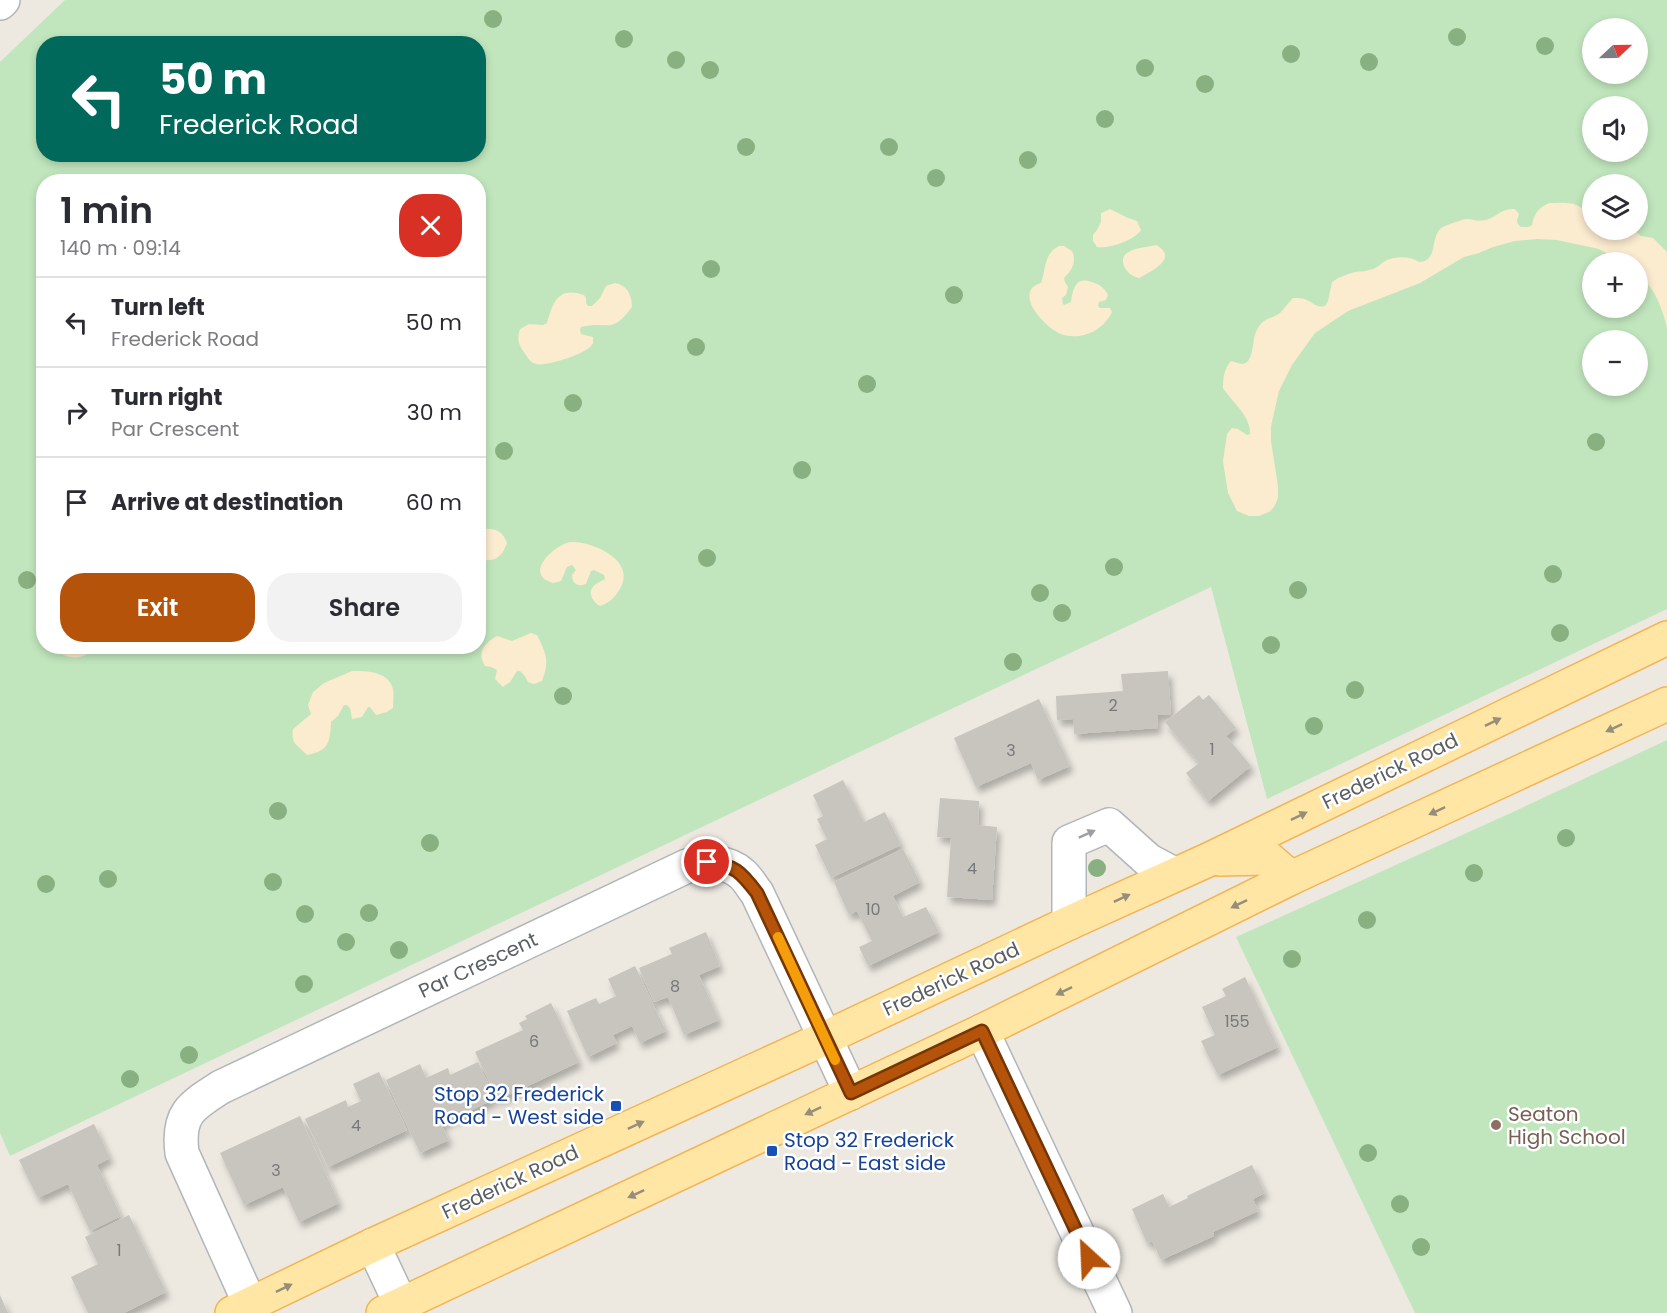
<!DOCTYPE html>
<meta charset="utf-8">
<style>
body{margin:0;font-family:Poppins,sans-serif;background:#f2f2f3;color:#2b2b33;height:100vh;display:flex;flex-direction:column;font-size:22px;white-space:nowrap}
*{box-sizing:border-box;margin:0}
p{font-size:20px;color:#7c7c81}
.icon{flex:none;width:33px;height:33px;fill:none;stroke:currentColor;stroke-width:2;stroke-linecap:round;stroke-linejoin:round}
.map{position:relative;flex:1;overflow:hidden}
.panel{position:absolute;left:36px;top:174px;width:450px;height:480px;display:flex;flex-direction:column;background:#fff;border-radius:24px;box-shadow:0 3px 9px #0003}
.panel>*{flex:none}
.top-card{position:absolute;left:36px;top:36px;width:450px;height:126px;border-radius:24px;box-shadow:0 3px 9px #0003;background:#00695c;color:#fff;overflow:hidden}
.needle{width:39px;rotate:68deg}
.fabs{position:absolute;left:1582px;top:18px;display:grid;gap:12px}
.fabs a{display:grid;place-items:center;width:66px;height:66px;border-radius:50%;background:#fff;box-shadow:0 3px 9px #0003;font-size:30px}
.pin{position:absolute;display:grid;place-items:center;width:51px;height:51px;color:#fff;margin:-26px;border:3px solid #fff;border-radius:50%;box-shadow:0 2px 6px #0007}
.me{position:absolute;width:66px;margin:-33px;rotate:335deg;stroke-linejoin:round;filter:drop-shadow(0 0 4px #0008)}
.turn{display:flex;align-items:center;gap:21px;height:126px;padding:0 24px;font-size:27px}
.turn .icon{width:78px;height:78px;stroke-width:2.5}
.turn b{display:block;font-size:42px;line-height:51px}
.round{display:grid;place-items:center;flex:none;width:63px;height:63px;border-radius:24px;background:#f2f2f3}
.head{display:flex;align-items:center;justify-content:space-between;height:102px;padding:0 24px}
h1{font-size:36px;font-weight:600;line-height:45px}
.primary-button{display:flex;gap:12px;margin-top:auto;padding:12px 24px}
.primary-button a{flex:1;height:69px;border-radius:24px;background:#b45309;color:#fff;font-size:24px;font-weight:600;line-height:69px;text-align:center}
.primary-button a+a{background:#f2f2f3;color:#2b2b33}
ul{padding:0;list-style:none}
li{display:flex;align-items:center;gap:18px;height:90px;padding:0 24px;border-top:2px solid #e1e1e2}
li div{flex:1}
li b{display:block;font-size:22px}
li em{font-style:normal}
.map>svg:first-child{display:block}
.green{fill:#c1e6bd;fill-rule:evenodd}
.sand{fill:#fbebcf}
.building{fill:#c8c4be;filter:url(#shadow)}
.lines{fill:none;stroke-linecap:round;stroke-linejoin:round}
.minor-casing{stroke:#b2b5b9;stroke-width:36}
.major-casing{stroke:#f3b454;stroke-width:36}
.minor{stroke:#fff;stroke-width:33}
.major{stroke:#ffe6a4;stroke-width:33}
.tree{fill:#89b081}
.oneway{fill:#948e7a}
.oneway2{fill:#9c9fa1}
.route-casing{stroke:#753606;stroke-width:15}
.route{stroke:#b45309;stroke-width:10}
.slow{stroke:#f59e0b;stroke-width:10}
.transit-dot{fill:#1a4fb4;stroke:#fff;stroke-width:2}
.education-dot{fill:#8d6e63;stroke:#fff;stroke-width:2}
.labels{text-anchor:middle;stroke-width:5;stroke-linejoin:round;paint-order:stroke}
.number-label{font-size:16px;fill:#76787a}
.street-label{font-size:20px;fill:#5a5f63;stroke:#fff}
.transit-label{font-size:20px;fill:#164399;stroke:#fff;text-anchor:end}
.education-label{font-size:20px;fill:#785e54;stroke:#fff;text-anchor:start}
</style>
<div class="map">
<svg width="1667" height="1313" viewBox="0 0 1667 1313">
<defs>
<filter id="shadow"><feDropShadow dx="3.5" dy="6" stdDeviation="3" flood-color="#0004"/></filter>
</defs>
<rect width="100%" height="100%" fill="#ede9e1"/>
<g class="green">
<path d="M 65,0 L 1667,0 L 1667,609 L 1267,799 L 1211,587 L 866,749 L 10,1156 L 0,1133 L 0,62 ZM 1593,28 L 1638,28 L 1638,74 L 1593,74 ZM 44,44 L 478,44 L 478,154 L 44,154 ZM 1593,106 L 1638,106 L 1638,152 L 1593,152 ZM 44,182 L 478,182 L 478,646 L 44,646 ZM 1593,184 L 1638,184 L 1638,230 L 1593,230 ZM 1593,262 L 1638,262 L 1638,308 L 1593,308 ZM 1593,340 L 1638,340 L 1638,386 L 1593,386 Z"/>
<path d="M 1667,740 L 1667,1313 L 1415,1313 L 1236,937 L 1513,812 Z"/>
</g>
<g class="sand">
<path d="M 1549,203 C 1558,203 1572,201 1580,207 C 1585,210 1586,213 1593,214 L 1593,230 L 1634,230 L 1641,236 L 1653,238 L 1667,252 L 1667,328 C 1662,307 1655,288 1638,274 L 1638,262 L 1622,262 L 1599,249 L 1557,240 L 1537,239 L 1515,241 L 1493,247 L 1479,253 L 1464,257 L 1420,283 L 1348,311 L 1315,333 L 1292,365 L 1279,391 L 1271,426 L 1271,441 L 1278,486 L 1278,498 L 1274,507 L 1269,512 L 1259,516 L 1249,516 L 1237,511 L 1228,493 L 1223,461 L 1227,434 L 1232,428 L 1238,429 L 1247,435 L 1250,434 C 1251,416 1232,402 1223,388 C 1223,378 1224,369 1231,361 C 1237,362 1243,367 1248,361 C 1255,352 1251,336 1260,325 C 1265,318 1274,318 1280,313 C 1285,308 1288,303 1293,298 C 1297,298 1303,298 1307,300 C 1314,303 1316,308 1325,306 L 1328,301 L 1332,282 C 1339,277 1347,274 1355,272 C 1360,271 1364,272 1369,270 C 1375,269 1377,267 1382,263 C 1391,256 1410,255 1419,262 C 1438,261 1430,240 1440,229 C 1443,226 1461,220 1466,219 C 1473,219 1478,222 1485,220 C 1498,217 1499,209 1515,209 L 1519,214 C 1517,221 1515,222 1521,227 L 1528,227 L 1532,225 C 1534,214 1538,208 1549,203 Z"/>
<path d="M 1110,209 L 1128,218 L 1137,221 L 1141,230 C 1135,240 1109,249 1097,247 L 1093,241 L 1093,235 L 1097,230 L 1101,222 L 1101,213 Z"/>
<path d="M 1156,245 C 1180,258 1150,272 1139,278 C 1132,276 1127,273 1124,266 C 1117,248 1145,248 1156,245 Z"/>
<path d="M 1059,246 L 1064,246 L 1072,251 C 1077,262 1072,270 1064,278 L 1065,282 L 1068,287 L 1066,295 L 1062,298 L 1063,304 L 1064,305 L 1071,302 C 1073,288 1076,276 1092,282 C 1100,285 1104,287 1108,295 L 1106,300 L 1099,302 L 1098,306 L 1100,308 L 1110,308 L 1112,312 C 1103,331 1081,341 1061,334 C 1049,330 1019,301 1033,287 C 1035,285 1038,284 1041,283 C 1046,269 1044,253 1059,246 Z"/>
<path d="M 615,283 C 627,285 632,295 632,307 C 610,336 609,320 581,327 L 580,330 L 581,334 L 593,337 C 593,342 594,343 591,346 C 585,354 545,367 536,364 C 530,363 527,356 523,351 C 518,343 517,338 520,329 L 529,324 L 543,325 L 547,323 C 553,302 558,286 584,295 L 586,298 L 586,303 L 588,306 L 592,306 L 600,298 L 606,286 Z"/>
<path d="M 483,529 C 496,528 503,532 507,543 C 501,559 495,561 480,560 L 479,562 L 479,532 Z"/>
<path d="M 570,542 C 594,541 640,562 618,592 C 613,599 609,603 600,606 C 592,601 586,591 596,584 C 599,582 602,581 605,579 L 604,575 L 594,570 L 591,571 L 586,584 C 578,587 572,584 572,575 L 576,570 L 572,565 L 567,567 L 561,581 L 553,583 C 523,574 553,546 570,542 Z"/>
<path d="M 531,633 L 537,635 C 546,654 550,660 542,681 L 534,684 L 528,682 L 525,676 L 520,671 L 517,671 L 510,682 L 503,687 L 495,679 L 497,670 L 491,667 L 485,666 C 476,652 485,643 497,636 L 512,641 Z"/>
<path d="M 51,647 L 95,647 C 80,663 67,659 51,647 Z"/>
<path d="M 352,671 C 367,671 388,671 393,689 C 394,695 393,702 393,708 L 387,712 L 376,715 L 370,707 L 368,707 L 362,717 L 352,719 L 350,708 L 347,705 L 344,705 L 338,716 L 331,722 C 330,742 329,751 307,755 C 297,744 291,745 293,729 L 311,714 L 308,705 L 313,692 L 324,683 Z"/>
</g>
<g class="building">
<path d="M 1168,671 L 1171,714 L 1157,715 L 1158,728 L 1074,734 L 1073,719 L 1057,720 L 1056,696 L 1123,691 L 1121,674 Z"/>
<path d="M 1199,695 L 1203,700 L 1209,695 L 1236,728 L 1226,736 L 1251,766 L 1208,801 L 1186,773 L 1199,763 L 1165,722 Z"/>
<path d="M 1039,699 L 1070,766 L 1038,780 L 1031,763 L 976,787 L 954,738 Z"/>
<path d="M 843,780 L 864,822 L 885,812 L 901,845 L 831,878 L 815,845 L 827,839 L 817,819 L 823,816 L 813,795 Z"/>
<path d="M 940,798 L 979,801 L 978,825 L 997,827 L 992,900 L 947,897 L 951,838 L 937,837 Z"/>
<path d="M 903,849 L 920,882 L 893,896 L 903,917 L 926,907 L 939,932 L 868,966 L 859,947 L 872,941 L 857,911 L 849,915 L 834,882 Z"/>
<path d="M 706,932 L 720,966 L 699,975 L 719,1020 L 684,1035 L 668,997 L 654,1002 L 639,968 L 672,954 L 669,948 Z"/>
<path d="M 635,966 L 666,1031 L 640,1043 L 632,1026 L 613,1035 L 617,1043 L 588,1057 L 567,1011 L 596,998 L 599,1004 L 616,996 L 608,979 Z"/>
<path d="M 1245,977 L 1278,1047 L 1218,1075 L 1201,1041 L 1215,1035 L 1202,1007 L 1226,996 L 1222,989 Z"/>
<path d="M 551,1003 L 579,1062 L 498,1100 L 475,1052 L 523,1030 L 519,1023 L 527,1019 L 525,1016 Z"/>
<path d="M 478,1062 L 495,1099 L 441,1124 L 449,1140 L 420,1153 L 386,1080 L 420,1064 L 426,1078 L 448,1068 L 450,1075 Z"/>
<path d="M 379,1072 L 407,1130 L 328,1167 L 305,1119 L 346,1100 L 348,1107 L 361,1101 L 353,1084 Z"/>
<path d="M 300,1116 L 339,1203 L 299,1222 L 283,1187 L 244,1205 L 220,1153 Z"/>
<path d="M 94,1124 L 110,1158 L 97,1165 L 121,1216 L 90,1231 L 68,1184 L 38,1198 L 19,1160 Z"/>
<path d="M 1252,1165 L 1265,1193 L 1253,1199 L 1258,1211 L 1213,1232 L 1214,1236 L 1161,1260 L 1152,1241 L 1147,1243 L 1132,1209 L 1163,1194 L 1169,1207 L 1188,1198 L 1187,1196 Z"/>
<path d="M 129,1215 L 166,1292 L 124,1313 L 88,1313 L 71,1277 L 98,1264 L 85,1237 Z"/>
<path d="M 0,1295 L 8,1313 L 0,1313 Z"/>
</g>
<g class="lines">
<g class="minor-casing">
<g id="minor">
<path d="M 0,3 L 3,0"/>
<path d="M 1069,923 L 1069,842 L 1109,825 L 1148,860 L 1174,874"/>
<path d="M 982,1031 L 1115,1313"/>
<path d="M 373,1245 L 405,1313"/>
<path d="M 250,1304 L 182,1153 C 177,1114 191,1106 221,1087 L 687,866 C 706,862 727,860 742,874 C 748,879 752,887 757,893 L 851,1093"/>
</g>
</g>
<g class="major-casing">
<g id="major">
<path d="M 1219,859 L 1268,858 L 1291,878"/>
<path d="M 232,1313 L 373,1245 L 825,1038 L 1069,923 L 1208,860 L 1667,638"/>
<path d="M 383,1313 L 982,1031 L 1291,878 L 1667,704"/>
</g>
</g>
<use href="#minor" class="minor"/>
<use href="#major" class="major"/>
</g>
<g class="tree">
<circle cx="493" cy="19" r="9"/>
<circle cx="1457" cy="37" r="9"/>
<circle cx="624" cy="39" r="9"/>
<circle cx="1545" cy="46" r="9"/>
<circle cx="1291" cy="54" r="9"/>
<circle cx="676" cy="60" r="9"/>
<circle cx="1369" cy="62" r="9"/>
<circle cx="1145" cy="68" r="9"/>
<circle cx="710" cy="70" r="9"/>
<circle cx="1205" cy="84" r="9"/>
<circle cx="1105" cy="119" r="9"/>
<circle cx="746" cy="147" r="9"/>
<circle cx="889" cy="147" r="9"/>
<circle cx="1028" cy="160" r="9"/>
<circle cx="936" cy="178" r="9"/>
<circle cx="711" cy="269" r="9"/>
<circle cx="954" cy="295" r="9"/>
<circle cx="696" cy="347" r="9"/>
<circle cx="867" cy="384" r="9"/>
<circle cx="573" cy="403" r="9"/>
<circle cx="1596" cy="442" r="9"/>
<circle cx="504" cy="451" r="9"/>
<circle cx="802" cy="470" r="9"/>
<circle cx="707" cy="558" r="9"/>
<circle cx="1114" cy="567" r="9"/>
<circle cx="1553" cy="574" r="9"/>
<circle cx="27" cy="580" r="9"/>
<circle cx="1298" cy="590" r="9"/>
<circle cx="1040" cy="593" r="9"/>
<circle cx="1062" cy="613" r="9"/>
<circle cx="1560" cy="633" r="9"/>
<circle cx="1271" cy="645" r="9"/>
<circle cx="1013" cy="662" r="9"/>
<circle cx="1355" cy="690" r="9"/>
<circle cx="563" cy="696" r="9"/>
<circle cx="1314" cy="726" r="9"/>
<circle cx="278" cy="811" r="9"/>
<circle cx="1566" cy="838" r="9"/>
<circle cx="430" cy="843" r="9"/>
<circle cx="1097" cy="868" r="9"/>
<circle cx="1474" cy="873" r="9"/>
<circle cx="108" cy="879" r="9"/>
<circle cx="273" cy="882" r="9"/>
<circle cx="46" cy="884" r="9"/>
<circle cx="369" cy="913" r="9"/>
<circle cx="305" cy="914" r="9"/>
<circle cx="1367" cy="920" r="9"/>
<circle cx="346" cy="942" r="9"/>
<circle cx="399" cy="950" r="9"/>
<circle cx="1292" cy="959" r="9"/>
<circle cx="304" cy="984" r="9"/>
<circle cx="189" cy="1055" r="9"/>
<circle cx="130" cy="1079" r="9"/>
<circle cx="1368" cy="1153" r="9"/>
<circle cx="1400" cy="1204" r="9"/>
<circle cx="1421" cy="1247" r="9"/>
</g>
<defs><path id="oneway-solid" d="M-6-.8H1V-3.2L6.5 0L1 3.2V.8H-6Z" transform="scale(1.5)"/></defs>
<g class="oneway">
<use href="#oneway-solid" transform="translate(1493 722) rotate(-26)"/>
<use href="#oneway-solid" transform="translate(1614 728) rotate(155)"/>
<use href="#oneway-solid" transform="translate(1437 811) rotate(155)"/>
<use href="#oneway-solid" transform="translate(1299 816) rotate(-26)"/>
<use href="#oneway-solid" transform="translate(1122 898) rotate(-25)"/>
<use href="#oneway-solid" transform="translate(1239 904) rotate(154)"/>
<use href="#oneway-solid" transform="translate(1064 991) rotate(154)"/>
<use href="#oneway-solid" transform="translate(813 1111) rotate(155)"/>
<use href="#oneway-solid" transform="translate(636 1125) rotate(-25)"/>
<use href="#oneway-solid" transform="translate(636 1194) rotate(155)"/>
<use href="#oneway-solid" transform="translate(284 1288) rotate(-26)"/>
</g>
<use class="oneway2" href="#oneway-solid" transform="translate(1087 834) rotate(-24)"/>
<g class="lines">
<g class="route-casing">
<path id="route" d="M 707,862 C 735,865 741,872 757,893 L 851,1093 L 982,1031 L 1089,1258"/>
</g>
<use href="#route" class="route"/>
<path class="slow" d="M 778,937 L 835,1060"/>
</g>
<g class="transit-dot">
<rect x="610" y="1100" width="12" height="12" rx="3"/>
<rect x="766" y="1145" width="12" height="12" rx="3"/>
</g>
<circle class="education-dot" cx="1496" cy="1125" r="6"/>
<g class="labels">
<g class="number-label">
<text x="1113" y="711">2</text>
<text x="1212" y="755">1</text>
<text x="1011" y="756">3</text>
<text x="972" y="874">4</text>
<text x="873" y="915">10</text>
<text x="675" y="992">8</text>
<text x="1237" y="1027">155</text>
<text x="534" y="1047">6</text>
<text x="356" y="1131">4</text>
<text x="276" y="1176">3</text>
<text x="119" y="1256">1</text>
</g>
<g class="street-label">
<text transform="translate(1390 771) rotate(-26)" y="7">Frederick Road</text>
<text transform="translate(478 965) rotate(-25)" y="7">Par Crescent</text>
<text transform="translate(951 979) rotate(-25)" y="7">Frederick Road</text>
<text transform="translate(510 1182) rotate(-25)" y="7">Frederick Road</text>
</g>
<g class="transit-label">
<text x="604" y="1101">Stop 32 Frederick<tspan x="604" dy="23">Road - West side</tspan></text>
<text x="784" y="1147" text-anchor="start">Stop 32 Frederick<tspan x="784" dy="23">Road - East side</tspan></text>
</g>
<g class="education-label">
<text x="1508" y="1121">Seaton<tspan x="1508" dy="23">High School</tspan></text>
</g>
</g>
</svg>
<div class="fabs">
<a><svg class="needle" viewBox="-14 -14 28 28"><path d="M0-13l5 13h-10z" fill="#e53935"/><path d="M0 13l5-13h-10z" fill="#7c7c81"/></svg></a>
<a><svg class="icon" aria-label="sound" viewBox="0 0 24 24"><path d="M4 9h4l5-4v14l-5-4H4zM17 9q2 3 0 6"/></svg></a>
<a><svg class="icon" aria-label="layers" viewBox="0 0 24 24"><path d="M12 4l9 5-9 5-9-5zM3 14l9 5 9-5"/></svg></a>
<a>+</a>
<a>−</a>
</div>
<div class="pin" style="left:707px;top:862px;background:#d93025"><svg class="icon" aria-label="arrive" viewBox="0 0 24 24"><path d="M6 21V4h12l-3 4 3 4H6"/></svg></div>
<svg class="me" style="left:1089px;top:1258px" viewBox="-20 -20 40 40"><circle r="19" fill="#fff"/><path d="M0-13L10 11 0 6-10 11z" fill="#b45309"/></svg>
<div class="top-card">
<div class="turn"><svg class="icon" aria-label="left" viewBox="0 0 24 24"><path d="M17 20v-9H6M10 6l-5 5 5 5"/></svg><div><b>50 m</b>Frederick Road</div></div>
</div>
<section class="panel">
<div class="head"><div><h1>1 min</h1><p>140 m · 09:14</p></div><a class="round" style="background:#d93025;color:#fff"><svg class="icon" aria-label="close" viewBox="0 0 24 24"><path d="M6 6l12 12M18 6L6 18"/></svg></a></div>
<ul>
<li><svg class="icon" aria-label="left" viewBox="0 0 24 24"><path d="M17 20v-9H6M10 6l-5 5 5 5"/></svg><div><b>Turn left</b><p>Frederick Road</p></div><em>50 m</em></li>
<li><svg class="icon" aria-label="right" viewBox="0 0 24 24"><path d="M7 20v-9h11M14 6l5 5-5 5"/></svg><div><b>Turn right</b><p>Par Crescent</p></div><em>30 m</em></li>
<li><svg class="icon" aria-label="arrive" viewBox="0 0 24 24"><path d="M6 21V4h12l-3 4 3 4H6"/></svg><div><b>Arrive at destination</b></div><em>60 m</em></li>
</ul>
<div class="primary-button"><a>Exit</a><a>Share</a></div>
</section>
</div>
